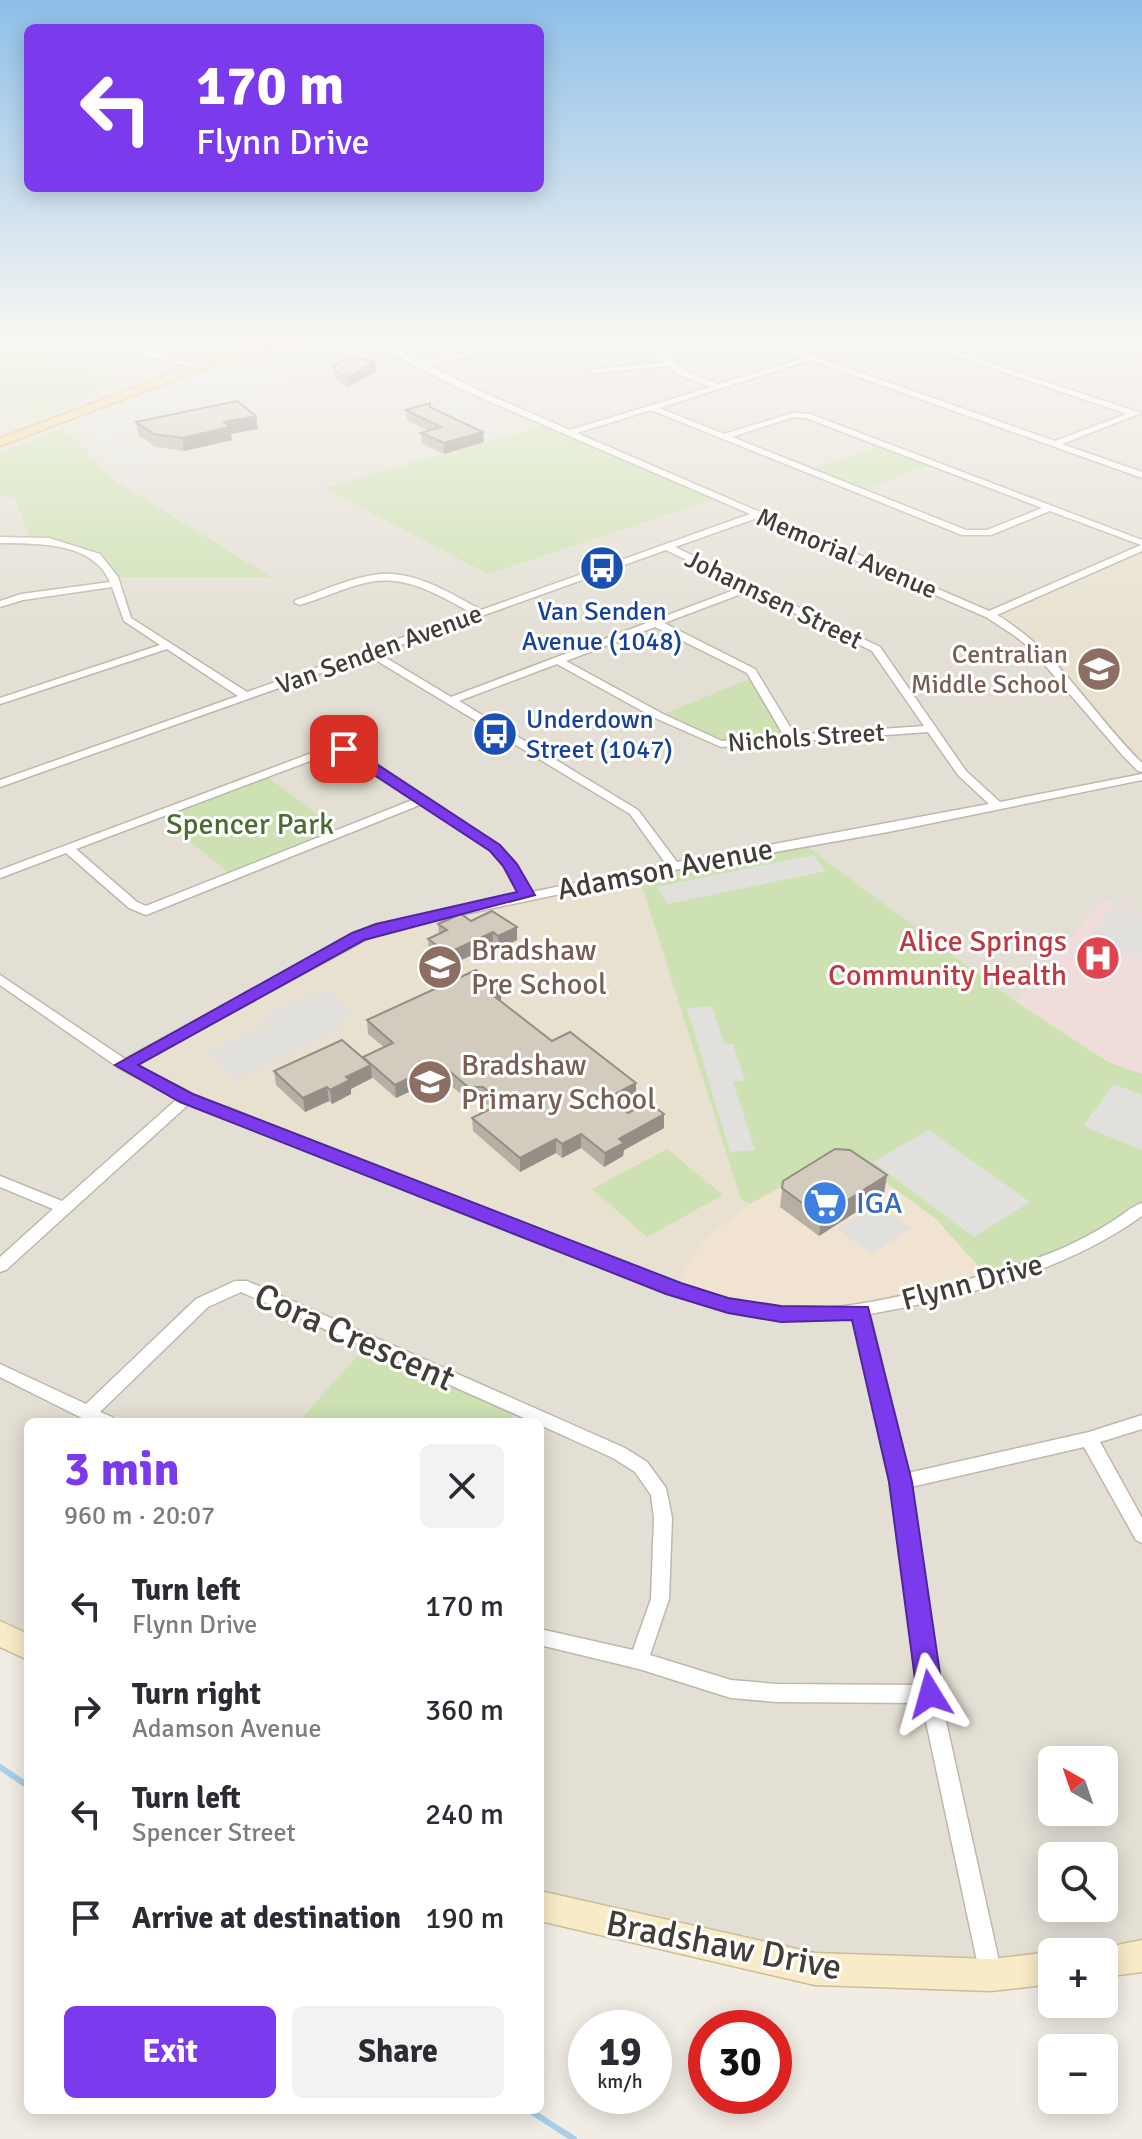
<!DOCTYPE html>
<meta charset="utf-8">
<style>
body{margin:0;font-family:Signika,sans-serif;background:#f2f2f3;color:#2b2b33;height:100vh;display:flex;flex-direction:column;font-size:30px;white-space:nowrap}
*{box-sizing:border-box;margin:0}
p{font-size:26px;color:#7c7c81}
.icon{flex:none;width:44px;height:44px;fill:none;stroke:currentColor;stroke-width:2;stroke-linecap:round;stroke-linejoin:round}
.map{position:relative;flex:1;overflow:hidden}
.drawer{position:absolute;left:24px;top:1418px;width:520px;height:696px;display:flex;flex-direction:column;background:#fff;border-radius:12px;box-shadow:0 4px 20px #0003}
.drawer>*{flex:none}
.guide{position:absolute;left:24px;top:24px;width:520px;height:168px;border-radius:12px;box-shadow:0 4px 20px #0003;background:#7c3aed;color:#fff;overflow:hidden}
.needle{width:52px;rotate:320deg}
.fabs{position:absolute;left:1038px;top:1746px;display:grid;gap:16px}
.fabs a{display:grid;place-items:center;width:80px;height:80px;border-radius:12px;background:#fff;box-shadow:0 4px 20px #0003;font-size:40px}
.speed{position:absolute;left:568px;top:2010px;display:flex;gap:16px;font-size:40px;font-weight:700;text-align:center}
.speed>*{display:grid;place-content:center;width:104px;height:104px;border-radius:50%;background:#fff;box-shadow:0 4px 20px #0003;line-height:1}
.speed small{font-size:20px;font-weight:400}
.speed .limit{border:12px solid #d22;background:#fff;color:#111}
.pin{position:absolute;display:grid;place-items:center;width:68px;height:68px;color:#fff;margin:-34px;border-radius:16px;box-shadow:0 4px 12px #0006}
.me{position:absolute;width:88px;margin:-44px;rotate:352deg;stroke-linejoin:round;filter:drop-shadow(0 0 6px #0008)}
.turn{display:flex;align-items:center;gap:28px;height:168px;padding:0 40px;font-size:36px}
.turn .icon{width:104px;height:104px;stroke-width:2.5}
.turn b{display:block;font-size:56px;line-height:68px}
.round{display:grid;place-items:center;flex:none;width:84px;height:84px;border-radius:12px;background:#f2f2f3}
.overview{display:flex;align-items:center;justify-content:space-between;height:136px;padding:0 40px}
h1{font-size:48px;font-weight:700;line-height:60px;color:#7c3aed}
.button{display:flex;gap:16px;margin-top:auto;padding:16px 40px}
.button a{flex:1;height:92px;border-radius:12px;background:#7c3aed;color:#fff;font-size:32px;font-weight:700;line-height:92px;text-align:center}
.button a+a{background:#f2f2f3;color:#2b2b33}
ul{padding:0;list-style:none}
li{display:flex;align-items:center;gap:24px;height:104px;padding:0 40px}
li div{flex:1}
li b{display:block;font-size:30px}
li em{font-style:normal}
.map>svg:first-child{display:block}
.residential{fill:#e4dfd4;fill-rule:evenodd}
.commercial{fill:#f1e3d2}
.education{fill:#e8e1d0}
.medical{fill:#f0dcda}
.green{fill:#cde1b2}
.parking{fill:#e2e0dd}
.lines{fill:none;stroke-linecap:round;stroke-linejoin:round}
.stream{stroke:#a7cfe8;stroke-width:6}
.street-casing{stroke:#beb7ac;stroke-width:3}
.secondary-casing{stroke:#ccbd99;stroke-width:3}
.primary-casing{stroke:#d6b46e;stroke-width:3}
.street{fill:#fff;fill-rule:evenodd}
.secondary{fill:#f9ebc7;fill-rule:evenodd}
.primary{fill:#f3d89c;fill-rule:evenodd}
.wall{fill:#b6afa4}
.shaded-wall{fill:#948e86}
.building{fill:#d4cbbf;stroke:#948e86;stroke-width:2}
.route{fill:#7c3aed;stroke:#51269a;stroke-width:2}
.labels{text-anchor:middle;stroke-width:6;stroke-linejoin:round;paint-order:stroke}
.far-street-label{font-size:26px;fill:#423d36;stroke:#fff}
.far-transit-label{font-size:26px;fill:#164399;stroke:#fff}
.far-education-label{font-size:26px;fill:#785e54;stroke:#fff;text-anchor:end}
.park-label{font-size:30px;fill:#496e2f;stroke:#fff}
.street-label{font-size:30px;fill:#423d36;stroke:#fff}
.health-label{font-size:30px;fill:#be3a42;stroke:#fff;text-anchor:end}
.education-label{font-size:30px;fill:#785e54;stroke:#fff;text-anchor:start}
.shop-label{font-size:30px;fill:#366cbe;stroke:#fff;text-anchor:start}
.near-street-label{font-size:36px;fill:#423d36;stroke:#fff}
</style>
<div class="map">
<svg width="1142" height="2139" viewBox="0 0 1142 2139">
<rect width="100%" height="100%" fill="#f1ede5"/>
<path class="residential" d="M 0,340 L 1142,340 L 1142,1956 L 1052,1952 L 1052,1968 L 815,1969 L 540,1906 L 540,1422 L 28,1422 L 28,1648 L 0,1633 ZM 1052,1760 L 1104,1760 L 1104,1812 L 1052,1812 ZM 1052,1856 L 1104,1856 L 1104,1908 L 1052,1908 Z"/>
<path class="commercial" d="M 844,1152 L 937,1219 L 990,1279 L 861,1312 L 781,1314 L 674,1288 L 702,1241 L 750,1204 Z"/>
<g class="education">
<path d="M 1142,548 L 1142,769 L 1034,646 L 989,615 Z"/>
<path d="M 638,873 L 741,1199 L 750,1204 L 702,1241 L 674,1288 L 187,1098 L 124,1065 L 358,936 Z"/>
</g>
<path class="medical" d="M 1103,900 L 1142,914 L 1142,1074 L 1108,1062 L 1016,1002 Z"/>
<g class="green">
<path d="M 0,340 L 51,340 L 58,362 L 124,382 L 36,415 L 0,404 Z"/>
<path d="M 548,424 L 718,498 L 488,574 L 324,488 Z"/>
<path d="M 64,428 L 117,482 L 271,577 L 113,577 L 84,550 L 30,540 L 15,498 L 0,494 L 0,453 Z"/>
<path d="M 882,445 L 933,464 L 861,490 L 809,471 Z"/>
<path d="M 757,676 L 790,737 L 721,744 L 659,716 Z"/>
<path d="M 262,773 L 342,833 L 234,877 L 156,814 Z"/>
<path d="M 802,843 L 1016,1002 L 1108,1062 L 1142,1074 L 1142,1208 L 1090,1243 L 990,1279 L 936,1219 L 844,1152 L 750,1204 L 741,1199 L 638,873 Z"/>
<path d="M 667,1149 L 723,1195 L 647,1237 L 592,1189 Z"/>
<path d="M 370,1342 L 518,1409 L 508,1422 L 298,1422 Z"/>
</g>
<g class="parking">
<path d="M 249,358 L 291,377 L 288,388 L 115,437 L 128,449 L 149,445 L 172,456 L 137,464 L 142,471 L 128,477 L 76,420 L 208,368 Z"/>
<path d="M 460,401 L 473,409 L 466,415 L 508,434 L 485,441 L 420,411 L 435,407 L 437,402 Z"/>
<path d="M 813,855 L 826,871 L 668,904 L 657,887 Z"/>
<path d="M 1115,906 L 1142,916 L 1142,958 L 1085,940 Z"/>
<path d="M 324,989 L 352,1011 L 338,1030 L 235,1080 L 206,1052 L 267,1025 L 260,1017 Z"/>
<path d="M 712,1006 L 724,1044 L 733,1044 L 745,1080 L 733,1082 L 755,1150 L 730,1152 L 687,1008 Z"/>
<path d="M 1114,1084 L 1142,1095 L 1142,1150 L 1083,1126 Z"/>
<path d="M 929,1130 L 1030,1202 L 974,1237 L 873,1162 Z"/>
<path d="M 877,1204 L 911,1228 L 872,1254 L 837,1229 Z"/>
</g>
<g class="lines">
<g class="stream">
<path d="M 0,1767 L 28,1786"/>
<path d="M 529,2110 L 574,2139"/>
</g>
<g class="street-casing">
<g id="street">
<path d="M 117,340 L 126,340 L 140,348 L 203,367 L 199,369 L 134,352 Z"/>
<path d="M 370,340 L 380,340 L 422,362 L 523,340 L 537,340 L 429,365 L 478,390 L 570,430 L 711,387 L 677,374 L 669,366 L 594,373 L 590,371 L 594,369 L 665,362 L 641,340 L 649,340 L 683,370 L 718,384 L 804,358 L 791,354 L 773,340 L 782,340 L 797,350 L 1055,441 L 1127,414 L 909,340 L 920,340 L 1141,413 L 1062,444 L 1142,472 L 1142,478 L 811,360 L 659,408 L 724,434 L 793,413 L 810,414 L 1142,540 L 1142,551 L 997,615 C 1058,651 1092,714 1142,763 L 1142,772 L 1138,771 L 1124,757 L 1031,649 L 1015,636 L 986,617 L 757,518 L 675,547 L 880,647 L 966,771 L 1000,802 L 1142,774 L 1142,780 L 888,832 L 674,870 L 380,932 L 135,1065 L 192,1095 L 680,1284 C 712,1294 745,1305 780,1308 C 831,1312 881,1301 930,1289 C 975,1278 1020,1266 1063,1248 C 1080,1240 1096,1232 1111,1222 C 1122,1216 1131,1206 1142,1203 L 1142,1216 C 1064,1272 963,1297 870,1314 L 908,1473 L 1089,1432 L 1142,1415 L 1142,1429 L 1100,1442 L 1142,1518 L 1142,1543 L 1136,1540 L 1084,1447 L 911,1487 L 940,1694 L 1002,1975 L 999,1983 L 991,1986 L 983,1983 L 980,1975 L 922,1703 L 777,1702 L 731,1698 L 639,1669 L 540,1645 L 540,1629 L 633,1650 L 651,1599 L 654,1518 L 651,1495 L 635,1472 L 613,1458 L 540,1425 L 540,1422 L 533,1422 L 241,1292 L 208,1307 L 100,1412 L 112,1417 L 115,1422 L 90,1422 L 0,1377 L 0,1364 L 86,1404 L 196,1299 L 235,1281 L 247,1281 L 625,1448 L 647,1462 L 666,1488 L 672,1518 L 669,1599 L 650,1655 L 731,1680 L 777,1684 L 919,1685 L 892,1482 L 854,1317 C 786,1327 733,1313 668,1292 L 189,1104 L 6,1270 L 0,1272 L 0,1257 L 53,1209 L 0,1187 L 0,1176 L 62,1201 L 177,1099 L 119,1068 L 0,985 L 0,975 L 125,1059 L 372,926 L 521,895 L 505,866 L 491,851 L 422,804 L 146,915 L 129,908 L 66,853 L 0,878 L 0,870 L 333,745 L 357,751 L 499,845 L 514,861 L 532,892 L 666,864 L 630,814 L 369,656 L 0,787 L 0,780 L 238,696 L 167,649 L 0,704 L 0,698 L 160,645 L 124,621 L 112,587 L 23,600 L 0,607 L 0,601 L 21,594 L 110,582 C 92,541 38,544 0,543 L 0,537 L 49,538 L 100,554 L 118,577 L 131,618 L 247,692 L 472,613 C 438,595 405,573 365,583 C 343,588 321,599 299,605 L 294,602 L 296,600 C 323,591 351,577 381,574 C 417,572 450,593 481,610 L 750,514 L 472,394 L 416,367 ZM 651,410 L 962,535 L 991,535 L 1050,511 L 1141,545 L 989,611 L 577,433 ZM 793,417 L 806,418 L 1042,508 L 987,530 L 966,530 L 732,437 ZM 666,550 L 742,587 L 451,697 L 378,653 ZM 749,591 L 872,651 L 924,726 L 795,735 L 755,669 L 664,623 ZM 655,627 L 747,673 L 784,736 L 722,741 L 663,714 L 566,661 ZM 557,664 L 655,718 L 721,747 L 928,732 L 958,775 L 989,804 L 677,862 L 638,810 L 459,701 ZM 334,752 L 349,755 L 415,799 L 146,906 L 137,902 L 76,849 Z"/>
<path d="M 1131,340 L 1142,340 L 1112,352 L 1105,350 Z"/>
</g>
</g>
<g class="secondary-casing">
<g id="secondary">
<path d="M 0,1621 L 28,1634 L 28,1660 L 0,1647 Z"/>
<path d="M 540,1891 L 815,1953 L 991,1959 L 1052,1952 L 1052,1984 L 991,1991 L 815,1985 L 540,1921 Z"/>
<path d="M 1142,1940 L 1142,1972 L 1104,1977 L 1104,1952 L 1093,1950 Z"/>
</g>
</g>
<g class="primary-casing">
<path id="primary" d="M 287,340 L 306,340 L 203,369 L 0,446 L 0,438 L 195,365 Z"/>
</g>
<use href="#street" class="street"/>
<use href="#secondary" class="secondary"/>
<use href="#primary" class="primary"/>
</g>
<g class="wall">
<path d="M 334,364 L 376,371 L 348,387 L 336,380 Z"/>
<path d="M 430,407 L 484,442 L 444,454 L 421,443 L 421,433 L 428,431 L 407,420 L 406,410 Z"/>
<path d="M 256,416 L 258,429 L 231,434 L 232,440 L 184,451 L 156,447 L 138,435 L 136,422 Z"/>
<path d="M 471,921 L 517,940 L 499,949 L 493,945 L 449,966 L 429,952 L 428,939 L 439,934 L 438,924 Z"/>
<path d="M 501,1002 L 552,1041 L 636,1097 L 619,1106 L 628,1113 L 664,1128 L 624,1150 L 623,1156 L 604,1167 L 581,1148 L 562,1158 L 556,1153 L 520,1172 L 473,1131 L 472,1118 L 492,1108 L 483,1101 L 469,1100 L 440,1077 L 396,1098 L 372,1077 L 372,1078 L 351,1089 L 351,1094 L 332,1104 L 329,1101 L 305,1112 L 276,1085 L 274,1071 L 363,1058 L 384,1047 L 368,1034 L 367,1020 Z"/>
<path d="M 783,1181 L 884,1194 L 819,1236 L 780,1207 Z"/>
</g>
<g class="shaded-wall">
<path d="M 375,361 L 376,371 L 348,387 L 347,378 Z"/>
<path d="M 256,416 L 258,429 L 231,434 L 232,440 L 184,451 L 182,438 L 224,422 Z"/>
<path d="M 483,432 L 484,442 L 444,454 L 444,443 Z"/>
<path d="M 517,927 L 517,940 L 499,949 L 498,936 Z"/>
<path d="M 493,932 L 493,945 L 449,966 L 448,953 Z"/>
<path d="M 501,988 L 501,1002 L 490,993 Z"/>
<path d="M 440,1063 L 440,1077 L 396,1098 L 395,1085 Z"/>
<path d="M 371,1065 L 372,1078 L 351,1089 L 351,1094 L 332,1104 L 330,1090 L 346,1077 Z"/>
<path d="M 636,1083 L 636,1097 L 608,1112 L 608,1098 Z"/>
<path d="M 327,1087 L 329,1101 L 305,1112 L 303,1098 Z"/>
<path d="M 664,1114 L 664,1128 L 624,1150 L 623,1156 L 604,1167 L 605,1153 L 619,1139 Z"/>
<path d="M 581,1134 L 581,1148 L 562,1158 L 562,1144 Z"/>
<path d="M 556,1139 L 556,1153 L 520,1172 L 520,1158 Z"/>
<path d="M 887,1175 L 884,1194 L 819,1236 L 821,1217 Z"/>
</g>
<g class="building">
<path d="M 352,358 L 375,361 L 347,378 L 335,370 L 334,364 Z"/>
<path d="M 237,401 L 256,416 L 224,422 L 230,427 L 182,438 L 154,434 L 136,422 Z"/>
<path d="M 430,403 L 430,407 L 483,432 L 444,443 L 421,433 L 441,427 L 406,410 Z"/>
<path d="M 492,911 L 517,927 L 498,936 L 493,932 L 448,953 L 428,939 L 447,930 L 438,924 L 461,914 L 471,921 Z"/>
<path d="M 476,970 L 501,988 L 490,993 L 552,1041 L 570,1032 L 636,1083 L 608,1098 L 628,1113 L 648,1102 L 664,1114 L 619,1139 L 624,1143 L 605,1153 L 581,1134 L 562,1144 L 556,1139 L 520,1158 L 472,1118 L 502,1103 L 483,1087 L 468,1087 L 440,1063 L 395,1085 L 363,1057 L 393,1043 L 367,1020 Z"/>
<path d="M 342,1040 L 371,1065 L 346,1077 L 350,1080 L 330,1090 L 327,1087 L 303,1098 L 274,1071 Z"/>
<path d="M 835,1149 L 850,1150 L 887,1175 L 821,1217 L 782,1188 L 783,1181 Z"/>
</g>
<linearGradient id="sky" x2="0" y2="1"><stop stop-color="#8ebfe8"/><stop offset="0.53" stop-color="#f9f7f3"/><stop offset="1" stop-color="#f9f7f3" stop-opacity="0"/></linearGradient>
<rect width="1142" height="640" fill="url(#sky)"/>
<path class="route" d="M 339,746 L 349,746 L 500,845 L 517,864 L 535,895 L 364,940 L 138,1065 L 193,1094 L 681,1283 L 728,1298 L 781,1306 L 868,1307 L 912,1482 L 943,1694 L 939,1702 L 930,1705 L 921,1702 L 917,1694 L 889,1482 L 852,1320 L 781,1322 L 728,1313 L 666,1294 L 180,1102 L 115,1065 L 352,933 L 376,924 L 517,892 L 503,866 L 490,851 L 339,752 Z"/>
<defs>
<g id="bus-disc" transform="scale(2.3)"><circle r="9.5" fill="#1a4fb4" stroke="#fff"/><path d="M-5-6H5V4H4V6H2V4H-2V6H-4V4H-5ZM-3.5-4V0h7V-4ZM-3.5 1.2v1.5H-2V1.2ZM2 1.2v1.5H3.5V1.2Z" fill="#fff"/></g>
<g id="school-disc" transform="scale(2.3)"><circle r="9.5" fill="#8d6e63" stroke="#fff"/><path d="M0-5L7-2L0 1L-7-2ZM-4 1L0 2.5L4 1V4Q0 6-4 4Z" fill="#fff"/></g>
<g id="hospital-disc" transform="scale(2.3)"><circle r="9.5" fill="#e0444e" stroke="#fff"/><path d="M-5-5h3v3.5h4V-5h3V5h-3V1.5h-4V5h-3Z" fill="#fff"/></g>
<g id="supermarket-disc" transform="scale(2.3)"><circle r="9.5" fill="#3f7fe0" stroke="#fff"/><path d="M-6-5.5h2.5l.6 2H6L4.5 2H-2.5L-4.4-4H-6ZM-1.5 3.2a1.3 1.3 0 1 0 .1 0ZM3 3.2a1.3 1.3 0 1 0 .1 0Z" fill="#fff"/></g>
</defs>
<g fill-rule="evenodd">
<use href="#bus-disc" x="602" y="568"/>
<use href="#school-disc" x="1099" y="669"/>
<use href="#bus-disc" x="495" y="734"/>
<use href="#hospital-disc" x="1098" y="958"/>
<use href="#school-disc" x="440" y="967"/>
<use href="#school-disc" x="430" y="1082"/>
<use href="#supermarket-disc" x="825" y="1203"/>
</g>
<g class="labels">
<g class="far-street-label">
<text transform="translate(847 553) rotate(23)" y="9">Memorial Avenue</text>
<text transform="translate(774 599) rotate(26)" y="9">Johannsen Street</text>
<text transform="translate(379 649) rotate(-20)" y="9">Van Senden Avenue</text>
<text transform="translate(806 737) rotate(-4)" y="9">Nichols Street</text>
</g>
<g class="far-transit-label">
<text x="602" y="620">Van Senden<tspan x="602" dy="30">Avenue (1048)</tspan></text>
<text x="526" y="728" text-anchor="start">Underdown<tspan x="526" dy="30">Street (1047)</tspan></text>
</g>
<g class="far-education-label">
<text x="1068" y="663">Centralian<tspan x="1068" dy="30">Middle School</tspan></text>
</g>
<g class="park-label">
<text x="250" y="834">Spencer Park</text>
</g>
<g class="street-label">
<text transform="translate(665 869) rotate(-11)" y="10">Adamson Avenue</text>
<text transform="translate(972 1282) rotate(-15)" y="10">Flynn Drive</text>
</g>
<g class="health-label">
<text x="1067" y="951">Alice Springs<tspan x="1067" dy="34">Community Health</tspan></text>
</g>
<g class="education-label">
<text x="471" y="960">Bradshaw<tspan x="471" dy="34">Pre School</tspan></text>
<text x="461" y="1075">Bradshaw<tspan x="461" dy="34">Primary School</tspan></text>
</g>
<g class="shop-label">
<text x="856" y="1213">IGA</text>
</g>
<g class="near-street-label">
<text transform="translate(355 1336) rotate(24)" y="13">Cora Crescent</text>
<text transform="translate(724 1944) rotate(11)" y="13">Bradshaw Drive</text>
</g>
</g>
</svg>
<div class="fabs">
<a><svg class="needle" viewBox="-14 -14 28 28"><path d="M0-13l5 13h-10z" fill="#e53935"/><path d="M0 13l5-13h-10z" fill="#7c7c81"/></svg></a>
<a><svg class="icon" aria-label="search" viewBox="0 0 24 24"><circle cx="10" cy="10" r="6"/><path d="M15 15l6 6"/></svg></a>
<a>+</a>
<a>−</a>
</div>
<div class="speed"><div>19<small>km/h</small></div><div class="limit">30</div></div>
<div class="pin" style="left:344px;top:749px;background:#d93025"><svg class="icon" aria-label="arrive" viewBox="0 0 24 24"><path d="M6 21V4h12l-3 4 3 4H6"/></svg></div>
<svg class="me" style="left:930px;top:1694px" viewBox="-20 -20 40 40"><path d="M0-17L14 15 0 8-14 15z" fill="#7c3aed" stroke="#fff" stroke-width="4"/></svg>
<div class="guide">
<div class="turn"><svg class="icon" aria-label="left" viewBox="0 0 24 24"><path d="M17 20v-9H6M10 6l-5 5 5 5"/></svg><div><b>170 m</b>Flynn Drive</div></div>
</div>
<section class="drawer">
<div class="overview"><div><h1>3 min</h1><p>960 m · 20:07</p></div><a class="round"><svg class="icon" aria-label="close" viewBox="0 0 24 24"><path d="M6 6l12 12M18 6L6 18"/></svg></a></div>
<ul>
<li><svg class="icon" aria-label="left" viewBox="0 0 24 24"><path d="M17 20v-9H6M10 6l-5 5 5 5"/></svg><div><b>Turn left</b><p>Flynn Drive</p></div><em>170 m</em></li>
<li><svg class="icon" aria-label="right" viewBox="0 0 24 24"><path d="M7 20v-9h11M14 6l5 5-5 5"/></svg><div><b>Turn right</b><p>Adamson Avenue</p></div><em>360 m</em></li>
<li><svg class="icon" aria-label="left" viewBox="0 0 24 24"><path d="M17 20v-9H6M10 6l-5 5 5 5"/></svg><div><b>Turn left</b><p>Spencer Street</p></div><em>240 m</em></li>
<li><svg class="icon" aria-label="arrive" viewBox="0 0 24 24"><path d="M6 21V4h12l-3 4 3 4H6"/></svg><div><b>Arrive at destination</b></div><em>190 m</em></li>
</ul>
<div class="button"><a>Exit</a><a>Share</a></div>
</section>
</div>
